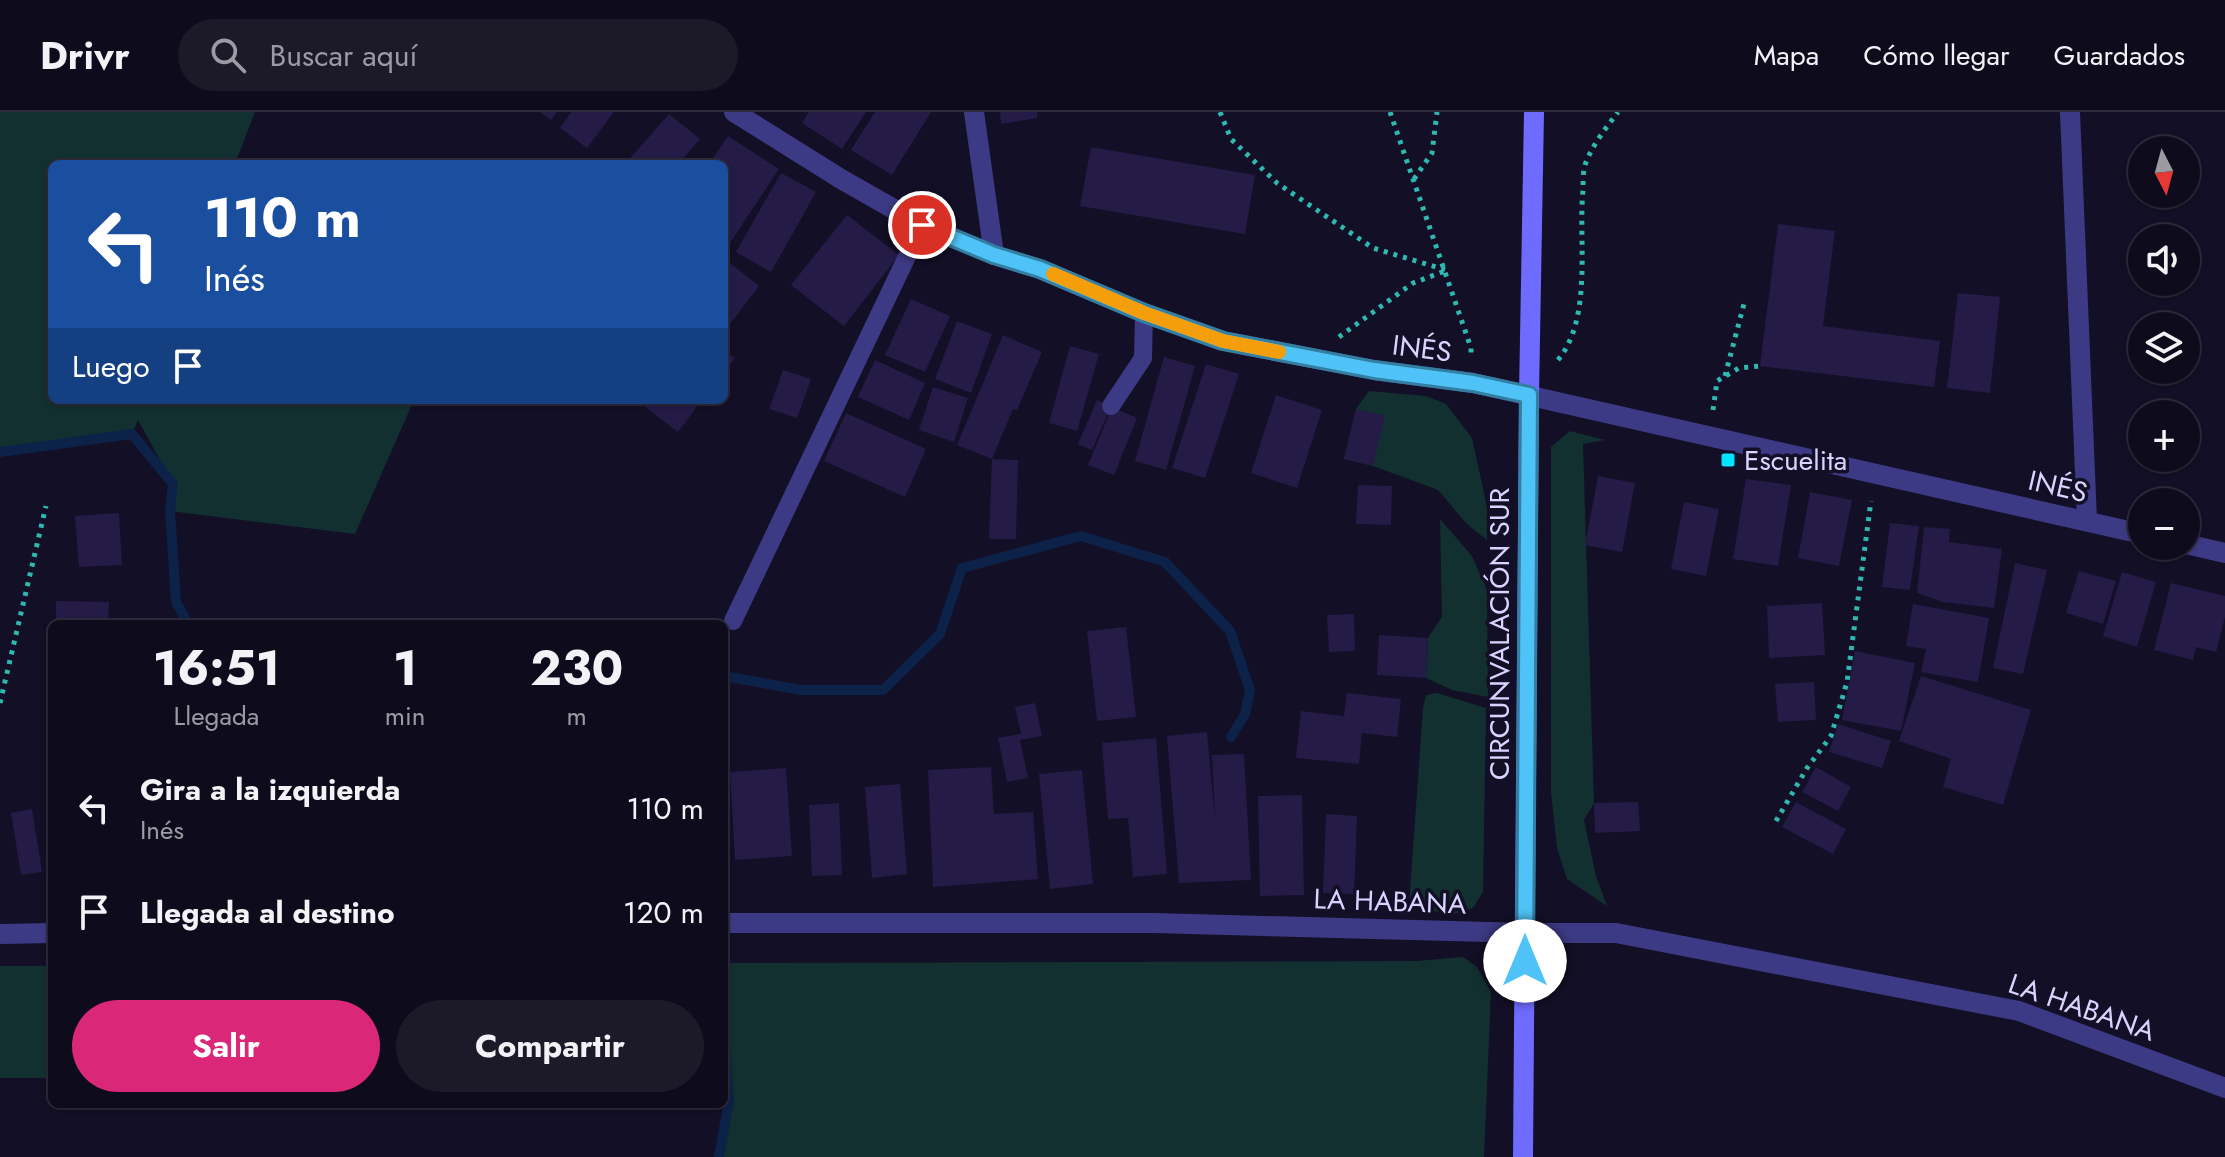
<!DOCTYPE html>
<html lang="es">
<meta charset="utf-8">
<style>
body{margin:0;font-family:Jost,sans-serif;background:#1c1929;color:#f1f3f6;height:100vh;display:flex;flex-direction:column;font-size:30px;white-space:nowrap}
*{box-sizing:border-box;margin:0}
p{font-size:26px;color:#9b9ba3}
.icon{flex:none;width:44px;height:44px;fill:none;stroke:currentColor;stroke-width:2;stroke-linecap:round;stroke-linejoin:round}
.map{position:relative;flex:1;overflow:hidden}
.details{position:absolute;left:48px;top:508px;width:680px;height:488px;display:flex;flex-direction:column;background:#0e0b1c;border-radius:12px;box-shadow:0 2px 6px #0004,0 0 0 2px #2e2b3b}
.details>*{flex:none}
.guide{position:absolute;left:48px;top:48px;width:680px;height:244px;border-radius:12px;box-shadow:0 2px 6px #0004,0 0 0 2px #2e2b3b;background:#1a4fa0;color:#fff;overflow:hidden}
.needle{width:52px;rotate:174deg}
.buttons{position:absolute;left:2128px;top:24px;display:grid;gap:16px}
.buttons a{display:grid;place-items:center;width:72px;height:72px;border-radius:50%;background:#0e0b1c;box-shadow:0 2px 6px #0004,0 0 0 2px #2e2b3b;font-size:40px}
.pin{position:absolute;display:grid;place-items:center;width:68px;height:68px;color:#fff;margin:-34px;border:4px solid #fff;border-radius:50%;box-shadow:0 2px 8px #0007}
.me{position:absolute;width:88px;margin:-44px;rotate:0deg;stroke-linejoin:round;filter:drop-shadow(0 0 6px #0008)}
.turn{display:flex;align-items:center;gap:28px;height:168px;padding:0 24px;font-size:36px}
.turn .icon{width:104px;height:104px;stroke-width:2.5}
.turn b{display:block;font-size:56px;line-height:68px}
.then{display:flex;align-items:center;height:76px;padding:0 24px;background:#0003;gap:16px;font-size:30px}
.eta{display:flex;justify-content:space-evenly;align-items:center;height:136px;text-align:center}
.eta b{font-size:48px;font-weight:700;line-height:56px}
.cta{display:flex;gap:16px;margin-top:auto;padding:16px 24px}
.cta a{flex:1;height:92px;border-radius:48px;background:#db2777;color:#fff;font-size:32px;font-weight:700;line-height:92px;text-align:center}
.cta a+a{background:#1c1929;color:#f1f3f6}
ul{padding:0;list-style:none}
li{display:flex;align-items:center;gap:24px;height:104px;padding:0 24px}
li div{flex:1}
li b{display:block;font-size:30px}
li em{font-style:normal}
header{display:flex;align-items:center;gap:48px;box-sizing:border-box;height:112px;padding:0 40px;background:#0e0b1c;border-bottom:2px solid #2e2b3b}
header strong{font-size:38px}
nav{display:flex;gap:44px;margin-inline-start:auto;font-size:28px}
.search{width:560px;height:72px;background:#1c1929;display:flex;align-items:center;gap:20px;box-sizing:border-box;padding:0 28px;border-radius:44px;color:#9b9ba3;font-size:30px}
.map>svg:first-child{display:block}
.green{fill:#12302f}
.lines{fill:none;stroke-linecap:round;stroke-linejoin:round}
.stream{stroke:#0c2248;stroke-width:10}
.building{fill:#241b47}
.path{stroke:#2fb8b0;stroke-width:5;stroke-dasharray:4 6;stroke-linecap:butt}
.lane{stroke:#3d3a85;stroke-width:18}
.street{stroke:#3d3a85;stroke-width:20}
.secondary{stroke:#6f6bff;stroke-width:20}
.route-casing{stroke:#337fa1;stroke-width:20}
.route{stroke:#4fc3f7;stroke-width:14}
.slow{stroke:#f59e0b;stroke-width:14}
.poi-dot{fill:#00e5ff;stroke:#130f26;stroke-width:3}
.labels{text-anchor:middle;stroke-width:7;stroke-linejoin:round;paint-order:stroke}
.street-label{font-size:28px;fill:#d9d4ff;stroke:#130f26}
.poi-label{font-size:28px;fill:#d9d4ff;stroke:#130f26;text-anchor:start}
</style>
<header>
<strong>Drivr</strong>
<div class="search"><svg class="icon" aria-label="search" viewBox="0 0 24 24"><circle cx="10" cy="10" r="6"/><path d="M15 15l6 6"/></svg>Buscar aquí</div>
<nav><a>Mapa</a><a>Cómo llegar</a><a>Guardados</a></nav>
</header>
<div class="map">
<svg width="2225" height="1045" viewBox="0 0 2225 1045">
<rect width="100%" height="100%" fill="#130f26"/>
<g class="green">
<path d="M 0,0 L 255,0 L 235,52 L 52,52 L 52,288 L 414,288 L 355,422 L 170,399 L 173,372 L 138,308 L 132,322 L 0,340 Z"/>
<path d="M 1369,279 L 1426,284 L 1446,292 L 1472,326 L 1487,395 L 1487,428 L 1467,412 L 1438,378 L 1373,354 L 1344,347 L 1356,297 Z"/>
<path d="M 1570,319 L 1605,328 L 1583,332 L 1594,691 L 1584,708 L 1596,764 L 1607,794 L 1567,767 L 1557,736 L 1551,680 L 1551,335 Z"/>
<path d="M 1440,407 L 1472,444 L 1487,478 L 1488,585 L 1452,578 L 1426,566 L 1428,526 L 1442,505 Z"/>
<path d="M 1437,581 L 1486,596 L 1483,780 L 1473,796 L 1451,803 L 1409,793 L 1423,596 L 1426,583 Z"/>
<path d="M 1463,845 L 1477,855 L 1491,880 L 1484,1045 L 719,1045 L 729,990 L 724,988 L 724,851 L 1417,849 Z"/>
<rect x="0" y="854" width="52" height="112"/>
</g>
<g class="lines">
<g class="stream">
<path d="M 0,340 L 132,322 L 173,372 L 170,399 L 176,490 L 188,512"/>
<path d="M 724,564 L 801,578 L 883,578 L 940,522 L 962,456 L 1081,424 L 1165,450 L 1230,519 L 1250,578 L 1245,602 L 1231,625"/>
<path d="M 719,1045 L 729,989 L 724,925"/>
</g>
</g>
<g class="building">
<path d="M 540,0 L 557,0 L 551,8 Z"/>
<path d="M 571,0 L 614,0 L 587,36 L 560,16 Z"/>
<path d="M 809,0 L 866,0 L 842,37 L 802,11 Z"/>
<path d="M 875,0 L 931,0 L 892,63 L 851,38 Z"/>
<path d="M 1000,0 L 1037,0 L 1037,6 L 1001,12 Z"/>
<path d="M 669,2 L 700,27 L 678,52 L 625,52 Z"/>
<path d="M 728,24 L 779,57 L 724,140 L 724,52 L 709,52 Z"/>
<path d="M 1091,35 L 1255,63 L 1245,122 L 1080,94 Z"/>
<path d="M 781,61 L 816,80 L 771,160 L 736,140 Z"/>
<path d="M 847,103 L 899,143 L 844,214 L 791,173 Z"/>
<path d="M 1778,112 L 1835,119 L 1823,214 L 1940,229 L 1934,275 L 1760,254 Z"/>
<path d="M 726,148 L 759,174 L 724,220 L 724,150 Z"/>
<path d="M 1958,181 L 2000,185 L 1990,281 L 1947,276 Z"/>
<path d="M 911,187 L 950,204 L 925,260 L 885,243 Z"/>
<path d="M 957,209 L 992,222 L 971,281 L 935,267 Z"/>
<path d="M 1003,223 L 1042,240 L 1017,298 L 1013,297 L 992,347 L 957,333 Z"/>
<path d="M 1070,234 L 1099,242 L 1077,319 L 1049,311 Z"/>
<path d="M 724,239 L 735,246 L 724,260 Z"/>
<path d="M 1164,245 L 1195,254 L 1166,358 L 1135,349 Z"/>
<path d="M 875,248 L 925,271 L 909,308 L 858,285 Z"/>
<path d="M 1206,252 L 1239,262 L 1205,366 L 1172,356 Z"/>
<path d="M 783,258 L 811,267 L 797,306 L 769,297 Z"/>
<path d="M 933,275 L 968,286 L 954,330 L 919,318 Z"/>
<path d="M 1276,283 L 1322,298 L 1297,376 L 1251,361 Z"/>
<path d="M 636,288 L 702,288 L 678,320 Z"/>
<path d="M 1097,288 L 1111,294 L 1092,338 L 1078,332 Z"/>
<path d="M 1112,295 L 1137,306 L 1114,363 L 1088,353 Z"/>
<path d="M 1356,297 L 1385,304 L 1373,354 L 1344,347 Z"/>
<path d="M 846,301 L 926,337 L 905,385 L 824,349 Z"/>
<path d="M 992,347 L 1018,348 L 1016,427 L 989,427 Z"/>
<path d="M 1598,364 L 1635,371 L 1622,440 L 1585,433 Z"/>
<path d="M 1746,367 L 1791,373 L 1778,454 L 1733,447 Z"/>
<path d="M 1358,373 L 1392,374 L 1391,413 L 1356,412 Z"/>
<path d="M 1810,380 L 1852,388 L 1839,454 L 1798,446 Z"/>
<path d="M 1684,390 L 1719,397 L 1706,464 L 1671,457 Z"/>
<path d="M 119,401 L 122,453 L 79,455 L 75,404 Z"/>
<path d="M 1890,411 L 1919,414 L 1910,478 L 1882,475 Z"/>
<path d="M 1924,415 L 1950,417 L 1949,430 L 2002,437 L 1994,496 L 1943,490 L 1917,481 Z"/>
<path d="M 2015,451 L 2047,458 L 2023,562 L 1993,556 Z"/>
<path d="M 2079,459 L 2116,469 L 2103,512 L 2066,501 Z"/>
<path d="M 2122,460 L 2156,470 L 2137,535 L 2103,524 Z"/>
<path d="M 2171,471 L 2225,484 L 2225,505 L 2216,540 L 2196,535 L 2193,548 L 2154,538 Z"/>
<path d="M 56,489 L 109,490 L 108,512 L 56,512 Z"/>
<path d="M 1822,491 L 1825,543 L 1769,546 L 1767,494 Z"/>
<path d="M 1913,492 L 1989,506 L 1978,570 L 1921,560 L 1926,537 L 1906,534 Z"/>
<path d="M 1354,502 L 1355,539 L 1329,540 L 1327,503 Z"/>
<path d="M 1126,515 L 1136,605 L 1097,609 L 1087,519 Z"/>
<path d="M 1379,523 L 1428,526 L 1426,566 L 1377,563 Z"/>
<path d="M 1855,539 L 1915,551 L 1901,619 L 1842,608 Z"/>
<path d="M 1921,564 L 2031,598 L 2003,693 L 1943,675 L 1951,647 L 1899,629 Z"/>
<path d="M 1814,570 L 1816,608 L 1778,610 L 1775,572 Z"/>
<path d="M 1347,581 L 1401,587 L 1397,625 L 1362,621 L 1359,652 L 1296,646 L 1301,599 L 1344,604 Z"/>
<path d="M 1035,591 L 1042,624 L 1020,628 L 1028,666 L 1007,670 L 998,626 L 1021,622 L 1015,595 Z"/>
<path d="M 1838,612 L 1891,629 L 1882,656 L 1829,640 Z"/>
<path d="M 1207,620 L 1215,709 L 1212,643 L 1244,642 L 1251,768 L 1179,771 L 1167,624 Z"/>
<path d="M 1156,626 L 1167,762 L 1133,765 L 1128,706 L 1108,707 L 1102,631 Z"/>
<path d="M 991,655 L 994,702 L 1033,700 L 1038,767 L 933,775 L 928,658 Z"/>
<path d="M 1816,655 L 1851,675 L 1838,699 L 1802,680 Z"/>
<path d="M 786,656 L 792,744 L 735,748 L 730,660 Z"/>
<path d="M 1082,658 L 1093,772 L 1050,777 L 1039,662 Z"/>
<path d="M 900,672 L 907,762 L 872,766 L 865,675 Z"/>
<path d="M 1302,683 L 1304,783 L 1260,784 L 1258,684 Z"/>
<path d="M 1638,690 L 1640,719 L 1595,721 L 1594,691 Z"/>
<path d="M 1796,690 L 1846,717 L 1833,742 L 1782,715 Z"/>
<path d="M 839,691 L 842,763 L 812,764 L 809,693 Z"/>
<path d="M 32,697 L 42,760 L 21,763 L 11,701 Z"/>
<path d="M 1326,702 L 1357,704 L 1354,782 L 1323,781 Z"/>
</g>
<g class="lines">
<g class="path">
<path d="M 1220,0 L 1231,27 L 1277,71 L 1373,136 L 1446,158"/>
<path d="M 1390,0 L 1471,236 L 1471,246"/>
<path d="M 1414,67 L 1432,41 L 1437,0"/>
<path d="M 1339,225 L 1413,171 L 1445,159"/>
<path d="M 1558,248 C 1593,205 1578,130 1583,78 C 1583,70 1583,60 1585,53 C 1592,33 1606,16 1618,0"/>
<path d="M 1725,264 L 1745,188"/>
<path d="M 1713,298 L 1717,269 L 1739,256 L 1760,254"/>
<path d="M 0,591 L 46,394"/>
<path d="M 1776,709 L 1807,656 L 1831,624 L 1847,570 L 1871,389"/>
</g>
<g class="lane">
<path d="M 1111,294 L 1143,246 L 1144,201"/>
<path d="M 733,509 L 922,113"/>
</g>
<g class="street">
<path d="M 734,0 L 841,67 L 922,113 L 994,143 L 1040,157 L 1144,201 L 1223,229 L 1374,258 L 1473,271 L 2142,422"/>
<path d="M 974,0 L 994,143"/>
<path d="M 2070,0 L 2087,409"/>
<path d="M 2186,432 L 2225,441"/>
<path d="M 724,811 L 1154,811 L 1525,821 L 1616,821 L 2019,899 L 2225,976"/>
<path d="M 0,822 L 52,821"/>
</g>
<path class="secondary" d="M 1523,1045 L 1529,283 L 1534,0"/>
</g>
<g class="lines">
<g class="route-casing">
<path id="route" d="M 922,113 L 994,143 L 1040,157 L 1144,201 L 1223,229 L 1374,258 L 1473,271 L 1529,283 L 1525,849"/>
</g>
<use href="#route" class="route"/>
<path class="slow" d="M 1053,162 L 1144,201 L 1223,229 L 1279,240"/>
</g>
<rect class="poi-dot" x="1720" y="340" width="16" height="16" rx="4"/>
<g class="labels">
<g class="street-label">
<text transform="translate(1422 236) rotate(7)" y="10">INÉS</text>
<text transform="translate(2058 374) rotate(13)" y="10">INÉS</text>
<text transform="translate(1499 522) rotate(-90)" y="10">CIRCUNVALACIÓN SUR</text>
<text transform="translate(1390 789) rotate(2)" y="10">LA HABANA</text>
<text transform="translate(2082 895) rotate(19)" y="10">LA HABANA</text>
</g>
<g class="poi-label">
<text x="1744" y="358">Escuelita</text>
</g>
</g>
</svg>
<div class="buttons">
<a><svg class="needle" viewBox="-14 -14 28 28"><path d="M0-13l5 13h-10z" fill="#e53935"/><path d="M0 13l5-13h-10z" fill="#9b9ba3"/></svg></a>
<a><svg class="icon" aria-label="sound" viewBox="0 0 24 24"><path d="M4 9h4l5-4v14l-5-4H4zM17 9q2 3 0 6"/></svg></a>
<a><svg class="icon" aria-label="layers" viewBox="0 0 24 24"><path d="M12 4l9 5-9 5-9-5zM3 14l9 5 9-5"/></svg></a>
<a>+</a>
<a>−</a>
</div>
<div class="pin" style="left:922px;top:113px;background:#d93025"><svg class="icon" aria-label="arrive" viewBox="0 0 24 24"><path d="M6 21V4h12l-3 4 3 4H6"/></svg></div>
<svg class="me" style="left:1525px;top:849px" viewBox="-20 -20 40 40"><circle r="19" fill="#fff"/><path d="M0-13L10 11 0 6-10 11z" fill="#4fc3f7"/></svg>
<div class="guide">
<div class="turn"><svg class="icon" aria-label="left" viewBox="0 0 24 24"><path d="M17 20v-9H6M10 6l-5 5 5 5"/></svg><div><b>110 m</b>Inés</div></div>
<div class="then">Luego<svg class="icon" aria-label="arrive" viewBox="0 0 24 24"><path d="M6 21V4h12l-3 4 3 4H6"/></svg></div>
</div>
<section class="details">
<div class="eta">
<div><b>16:51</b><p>Llegada</p></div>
<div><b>1</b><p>min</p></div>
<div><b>230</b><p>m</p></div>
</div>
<ul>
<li><svg class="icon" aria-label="left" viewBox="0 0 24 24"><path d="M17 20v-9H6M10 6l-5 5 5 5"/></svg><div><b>Gira a la izquierda</b><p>Inés</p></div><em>110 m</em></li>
<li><svg class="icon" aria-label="arrive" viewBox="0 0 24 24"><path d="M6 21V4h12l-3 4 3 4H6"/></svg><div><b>Llegada al destino</b></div><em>120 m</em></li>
</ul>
<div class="cta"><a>Salir</a><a>Compartir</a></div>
</section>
</div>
